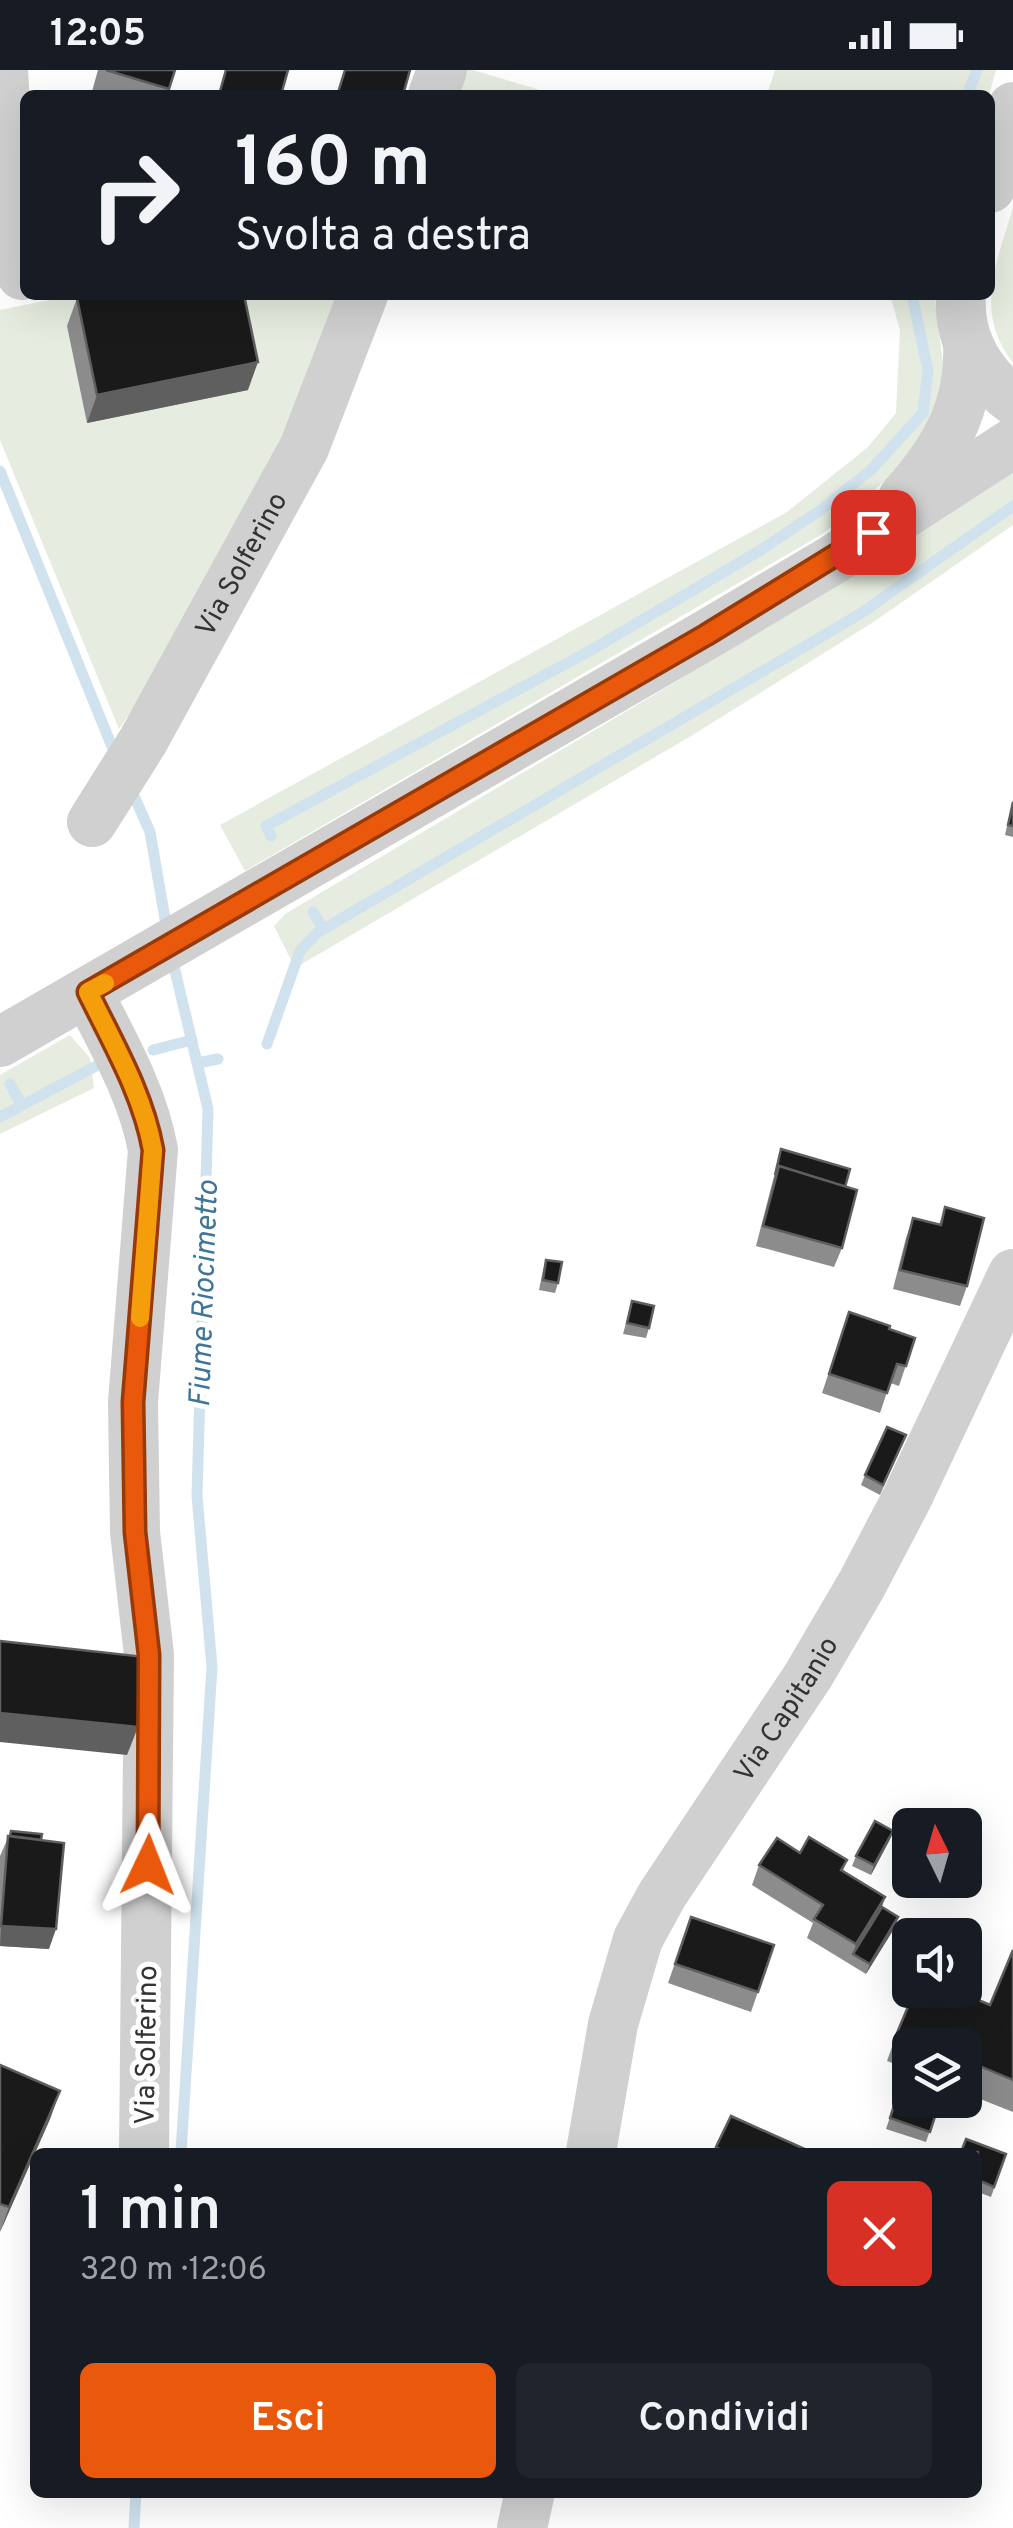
<!DOCTYPE html>
<html lang="it">
<meta charset="utf-8">
<style>
body{margin:0;font-family:Overpass,sans-serif;background:#20242c;color:#f1f3f6;height:100vh;display:flex;flex-direction:column;font-size:38px;white-space:nowrap}
*{box-sizing:border-box;margin:0}
p{font-size:32px;color:#9ea1a6}
.icon{flex:none;width:55px;height:55px;fill:none;stroke:currentColor;stroke-width:2;stroke-linecap:round;stroke-linejoin:round}
.map{position:relative;flex:1;overflow:hidden}
.sheet{position:absolute;left:30px;top:2078px;width:952px;height:350px;display:flex;flex-direction:column;background:#171b24;border-radius:15px;box-shadow:0 10px 40px #0002}
.sheet>*{flex:none}
.banner{position:absolute;left:20px;top:20px;width:975px;height:210px;border-radius:15px;box-shadow:0 10px 40px #0002;background:#171b24;color:#f1f3f6;overflow:hidden}
.needle{width:65px;rotate:355deg}
.fabs{position:absolute;left:892px;top:1738px;display:grid;gap:20px}
.fabs a{display:grid;place-items:center;width:90px;height:90px;border-radius:15px;background:#171b24;box-shadow:0 10px 40px #0002;font-size:50px}
.pin{position:absolute;display:grid;place-items:center;width:85px;height:85px;color:#fff;margin:-42px;border-radius:20px;box-shadow:0 5px 15px #0006}
.me{position:absolute;width:110px;margin:-55px;rotate:2deg;stroke-linejoin:round;filter:drop-shadow(0 0 8px #0008)}
.turn{display:flex;align-items:center;gap:35px;height:210px;padding:0 50px;font-size:45px}
.turn .icon{width:130px;height:130px;stroke-width:2.5}
.turn b{display:block;font-size:70px;line-height:85px}
.round{display:grid;place-items:center;flex:none;width:105px;height:105px;border-radius:15px;background:#20242c}
.summary{display:flex;align-items:center;justify-content:space-between;height:170px;padding:0 50px}
h1{font-size:60px;font-weight:600;line-height:75px}
.cta{display:flex;gap:20px;margin-top:auto;padding:20px 50px}
.cta a{flex:1;height:115px;border-radius:15px;background:#ea580c;color:#fff;font-size:40px;font-weight:600;line-height:115px;text-align:center}
.cta a+a{background:#20242c;color:#f1f3f6}
.status{display:flex;justify-content:space-between;align-items:center;height:70px;padding:0 50px;background:#171b24;direction:ltr}
.status svg{height:28px;fill:currentColor}
.map>svg:first-child{display:block}
.green{fill:#e6ecdf}
.lines{fill:none;stroke-linecap:round;stroke-linejoin:round}
.stream{stroke:#cfe2ee;stroke-width:11}
.minor{stroke:#d0d0d0;stroke-width:50}
.wall{fill:#8c8c8c}
.shaded-wall{fill:#5f5f5f}
.building{fill:#1a1a1a;stroke:#5f5f5f;stroke-width:2.5}
.route-casing{stroke:#983908;stroke-width:25}
.route{stroke:#ea580c;stroke-width:18}
.slow{stroke:#f59e0b;stroke-width:18}
.labels{text-anchor:middle;stroke-width:10;stroke-linejoin:round;paint-order:stroke}
.street-label{font-size:28px;fill:#333;stroke:#fff}
.water-label{font-size:30px;font-style:italic;fill:#3f7597;stroke:#fff}
</style>
<div class="status"><b>12:05</b><svg viewBox="0 0 49 12"><path d="M0 12V9h3v3zM5 12V6h3v6zM10 12V3h3v9zM15 12V0h3v12zM26 1h20v11H26zM47 4h2v5h-2z"/></svg></div>
<div class="map">
<svg width="1013" height="2458" viewBox="0 0 1013 2458">
<rect width="100%" height="100%" fill="#fff"/>
<g class="green">
<path d="M 452,0 L 473,0 L 557,25 L 442,25 Z"/>
<path d="M 775,0 L 996,0 L 989,25 L 767,25 Z"/>
<path d="M 1013,137 L 1013,293 C 973,240 997,194 1013,137 Z"/>
<path d="M 74,225 L 351,225 L 199,540 L 119,659 L 0,370 L 0,240 Z"/>
<path d="M 890,225 L 934,225 L 946,315 L 921,373 L 885,411 L 824,463 L 245,801 L 220,755 L 787,442 L 868,377 L 896,343 L 900,260 Z"/>
<path d="M 1013,392 L 1013,455 L 872,553 L 691,666 L 295,898 L 274,856 L 285,844 L 817,528 Z"/>
<path d="M 70,965 L 90,988 L 94,1018 L 0,1064 L 0,1005 Z"/>
</g>
<g class="lines">
<g class="stream">
<path d="M 967,25 L 977,0"/>
<path d="M 0,401 L 117,689"/>
<path d="M 131,719 L 150,762 L 167,860"/>
<path d="M 271,766 L 266,756 L 595,578 L 764,478 L 822,439 L 871,400 L 923,343 L 928,300 L 912,225"/>
<path d="M 313,842 L 323,859"/>
<path d="M 172,888 L 208,1039 L 197,1426 L 212,1597 L 181,2082"/>
<path d="M 267,974 L 300,881 L 317,863 L 860,544 L 1013,436"/>
<path d="M 153,980 L 192,970"/>
<path d="M 197,993 L 218,989"/>
<path d="M 10,1014 L 22,1035"/>
<path d="M 0,1047 L 98,995"/>
<path d="M 134,2458 L 136,2422"/>
</g>
<g class="minor">
<path d="M 3,0 L 11,136 L 22,205"/>
<path d="M 433,25 L 442,0"/>
<path d="M 990,118 L 1013,37"/>
<path d="M 961,225 C 958,268 979,304 1013,330"/>
<path d="M 903,428 C 945,381 971,337 968,273"/>
<path id="s1" d="M 92,752 L 143,671 L 304,378 L 363,225"/>
<path d="M 88,923 C 113,973 143,1024 153,1080 L 133,1332 L 135,1462 L 149,1585 L 144,2082"/>
<path d="M 0,972 L 706,565 L 834,489 L 1013,373"/>
<path id="s2" d="M 591,2082 L 613,1954 L 638,1869 L 662,1825 L 808,1606 L 862,1514 L 907,1428 L 1013,1204"/>
<path d="M 522,2458 L 530,2422"/>
</g>
</g>
<g class="wall">
<path d="M 98,0 L 175,0 L 167,25 L 91,25 Z"/>
<path d="M 77,228 L 248,320 L 87,353 L 67,256 Z"/>
<path d="M 1013,730 L 1013,767 L 1005,765 Z"/>
<path d="M 781,1079 L 845,1117 L 842,1178 L 834,1197 L 756,1176 Z"/>
<path d="M 945,1137 L 967,1216 L 960,1236 L 893,1219 L 906,1168 L 913,1148 L 939,1155 Z"/>
<path d="M 546,1190 L 558,1213 L 555,1223 L 539,1220 L 543,1200 Z"/>
<path d="M 632,1231 L 649,1258 L 646,1268 L 623,1264 Z"/>
<path d="M 849,1242 L 889,1259 L 915,1268 L 899,1316 L 890,1313 L 880,1343 L 822,1323 Z"/>
<path d="M 906,1365 L 880,1425 L 861,1415 L 865,1405 Z"/>
<path d="M 11,1761 L 49,1879 L 0,1876 L 0,1786 Z"/>
<path d="M 893,1761 L 889,1771 L 871,1805 L 852,1796 L 856,1786 Z"/>
<path d="M 800,1783 L 847,1790 L 843,1801 L 885,1827 L 882,1837 L 898,1847 L 895,1857 L 866,1904 L 807,1868 L 813,1853 L 752,1815 L 759,1795 Z"/>
<path d="M 691,1847 L 774,1875 L 751,1942 L 668,1913 Z"/>
<path d="M 1013,1880 L 1013,2042 L 965,2023 L 965,1975 L 910,1975 L 910,2000 L 887,1991 L 897,1963 L 990,1935 Z"/>
<path d="M 0,1995 L 60,2021 L 50,2049 L 0,2162 Z"/>
<path d="M 899,2020 L 939,2034 L 926,2072 L 886,2059 Z"/>
<path d="M 978,2082 L 1006,2084 L 991,2127 L 978,2122 Z"/>
</g>
<g class="shaded-wall">
<path d="M 258,292 L 248,320 L 87,353 L 97,325 Z"/>
<path d="M 0,1643 L 138,1657 L 127,1685 L 0,1672 Z"/>
<path d="M 893,1761 L 889,1771 L 871,1805 L 874,1795 Z"/>
<path d="M 885,1827 L 878,1847 L 853,1884 L 856,1874 Z"/>
<path d="M 898,1847 L 895,1857 L 866,1904 L 870,1894 Z"/>
<path d="M 1,1856 L 56,1859 L 49,1879 L 0,1876 Z"/>
<path d="M 60,2021 L 50,2049 L 0,2162 L 9,2137 Z"/>
<path d="M 228,2422 L 261,2422 L 260,2426 Z"/>
</g>
<g class="building">
<path d="M 106,0 L 175,0 L 169,19 Z"/>
<path d="M 226,0 L 288,0 L 281,25 L 219,25 Z"/>
<path d="M 345,0 L 410,0 L 403,25 L 344,25 L 338,23 Z"/>
<path d="M 91,225 L 244,225 L 258,292 L 97,325 L 77,228 Z"/>
<path d="M 1013,732 L 1013,756 L 1008,755 Z"/>
<path d="M 781,1079 L 850,1099 L 845,1117 L 779,1096 L 775,1105 Z"/>
<path d="M 779,1096 L 857,1120 L 842,1178 L 763,1156 Z"/>
<path d="M 945,1137 L 984,1148 L 967,1216 L 900,1200 L 913,1148 L 941,1155 Z"/>
<path d="M 546,1190 L 562,1192 L 558,1213 L 543,1210 Z"/>
<path d="M 632,1231 L 654,1236 L 649,1258 L 627,1253 Z"/>
<path d="M 849,1242 L 890,1256 L 889,1259 L 915,1268 L 906,1296 L 897,1294 L 887,1323 L 829,1304 Z"/>
<path d="M 887,1357 L 906,1365 L 883,1415 L 865,1405 Z"/>
<path d="M 0,1571 L 145,1587 L 138,1657 L 0,1643 Z"/>
<path d="M 875,1751 L 893,1761 L 874,1795 L 856,1786 Z"/>
<path d="M 11,1761 L 42,1764 L 41,1770 L 10,1766 Z"/>
<path d="M 8,1766 L 64,1773 L 56,1859 L 1,1856 Z"/>
<path d="M 809,1767 L 847,1790 L 841,1800 L 885,1827 L 856,1874 L 814,1849 L 823,1835 L 759,1795 L 777,1768 L 800,1783 Z"/>
<path d="M 882,1837 L 898,1847 L 870,1894 L 853,1884 Z"/>
<path d="M 691,1847 L 774,1875 L 758,1922 L 675,1894 Z"/>
<path d="M 1013,1880 L 1013,2010 L 965,1990 L 965,1975 L 928,1975 L 897,1963 L 915,1920 L 955,1920 L 990,1935 Z"/>
<path d="M 0,1995 L 60,2021 L 9,2137 L 0,2134 Z"/>
<path d="M 899,2020 L 910,2024 L 910,2030 L 928,2030 L 939,2034 L 930,2062 L 890,2048 Z"/>
<path d="M 731,2046 L 809,2081 L 808,2082 L 723,2082 L 724,2081 L 716,2077 Z"/>
<path d="M 966,2069 L 1006,2084 L 994,2117 L 978,2110 L 978,2082 L 961,2082 Z"/>
</g>
<g class="lines">
<g class="route-casing">
<path id="route" d="M 148,1795 L 149,1585 L 135,1462 L 133,1332 L 153,1080 C 143,1024 113,973 88,922 L 706,565 L 873,462"/>
</g>
<use href="#route" class="route"/>
<path class="slow" d="M 105,913 L 88,922 C 113,973 143,1024 153,1080 L 140,1248"/>
</g>
<g class="labels">
<g class="street-label">
<text dy="10" stroke="none"><textPath href="#s1" startOffset="298">Via Solferino</textPath></text>
<text dy="10" stroke="none"><textPath href="#s2" startOffset="492">Via Capitanio</textPath></text>
<text transform="translate(145 1975) rotate(-89)" y="10">Via Solferino</text>
</g>
<g class="water-label">
<text transform="translate(203 1224) rotate(-88)" y="10">Fiume Riocimetto</text>
</g>
</g>
</svg>
<div class="fabs">
<a><svg class="needle" viewBox="-14 -14 28 28"><path d="M0-13l5 13h-10z" fill="#e53935"/><path d="M0 13l5-13h-10z" fill="#9ea1a6"/></svg></a>
<a><svg class="icon" aria-label="sound" viewBox="0 0 24 24"><path d="M4 9h4l5-4v14l-5-4H4zM17 9q2 3 0 6"/></svg></a>
<a><svg class="icon" aria-label="layers" viewBox="0 0 24 24"><path d="M12 4l9 5-9 5-9-5zM3 14l9 5 9-5"/></svg></a>
</div>
<div class="pin" style="left:873px;top:462px;background:#d93025"><svg class="icon" aria-label="arrive" viewBox="0 0 24 24"><path d="M6 21V4h12l-3 4 3 4H6"/></svg></div>
<svg class="me" style="left:148px;top:1795px" viewBox="-20 -20 40 40"><path d="M0-17L14 15 0 8-14 15z" fill="#ea580c" stroke="#fff" stroke-width="4"/></svg>
<div class="banner">
<div class="turn"><svg class="icon" aria-label="right" viewBox="0 0 24 24"><path d="M7 20v-9h11M14 6l5 5-5 5"/></svg><div><b>160 m</b>Svolta a destra</div></div>
</div>
<section class="sheet">
<div class="summary"><div><h1>1 min</h1><p>320 m · 12:06</p></div><a class="round" style="background:#d93025;color:#fff"><svg class="icon" aria-label="close" viewBox="0 0 24 24"><path d="M6 6l12 12M18 6L6 18"/></svg></a></div>
<div class="cta"><a>Esci</a><a>Condividi</a></div>
</section>
</div>
